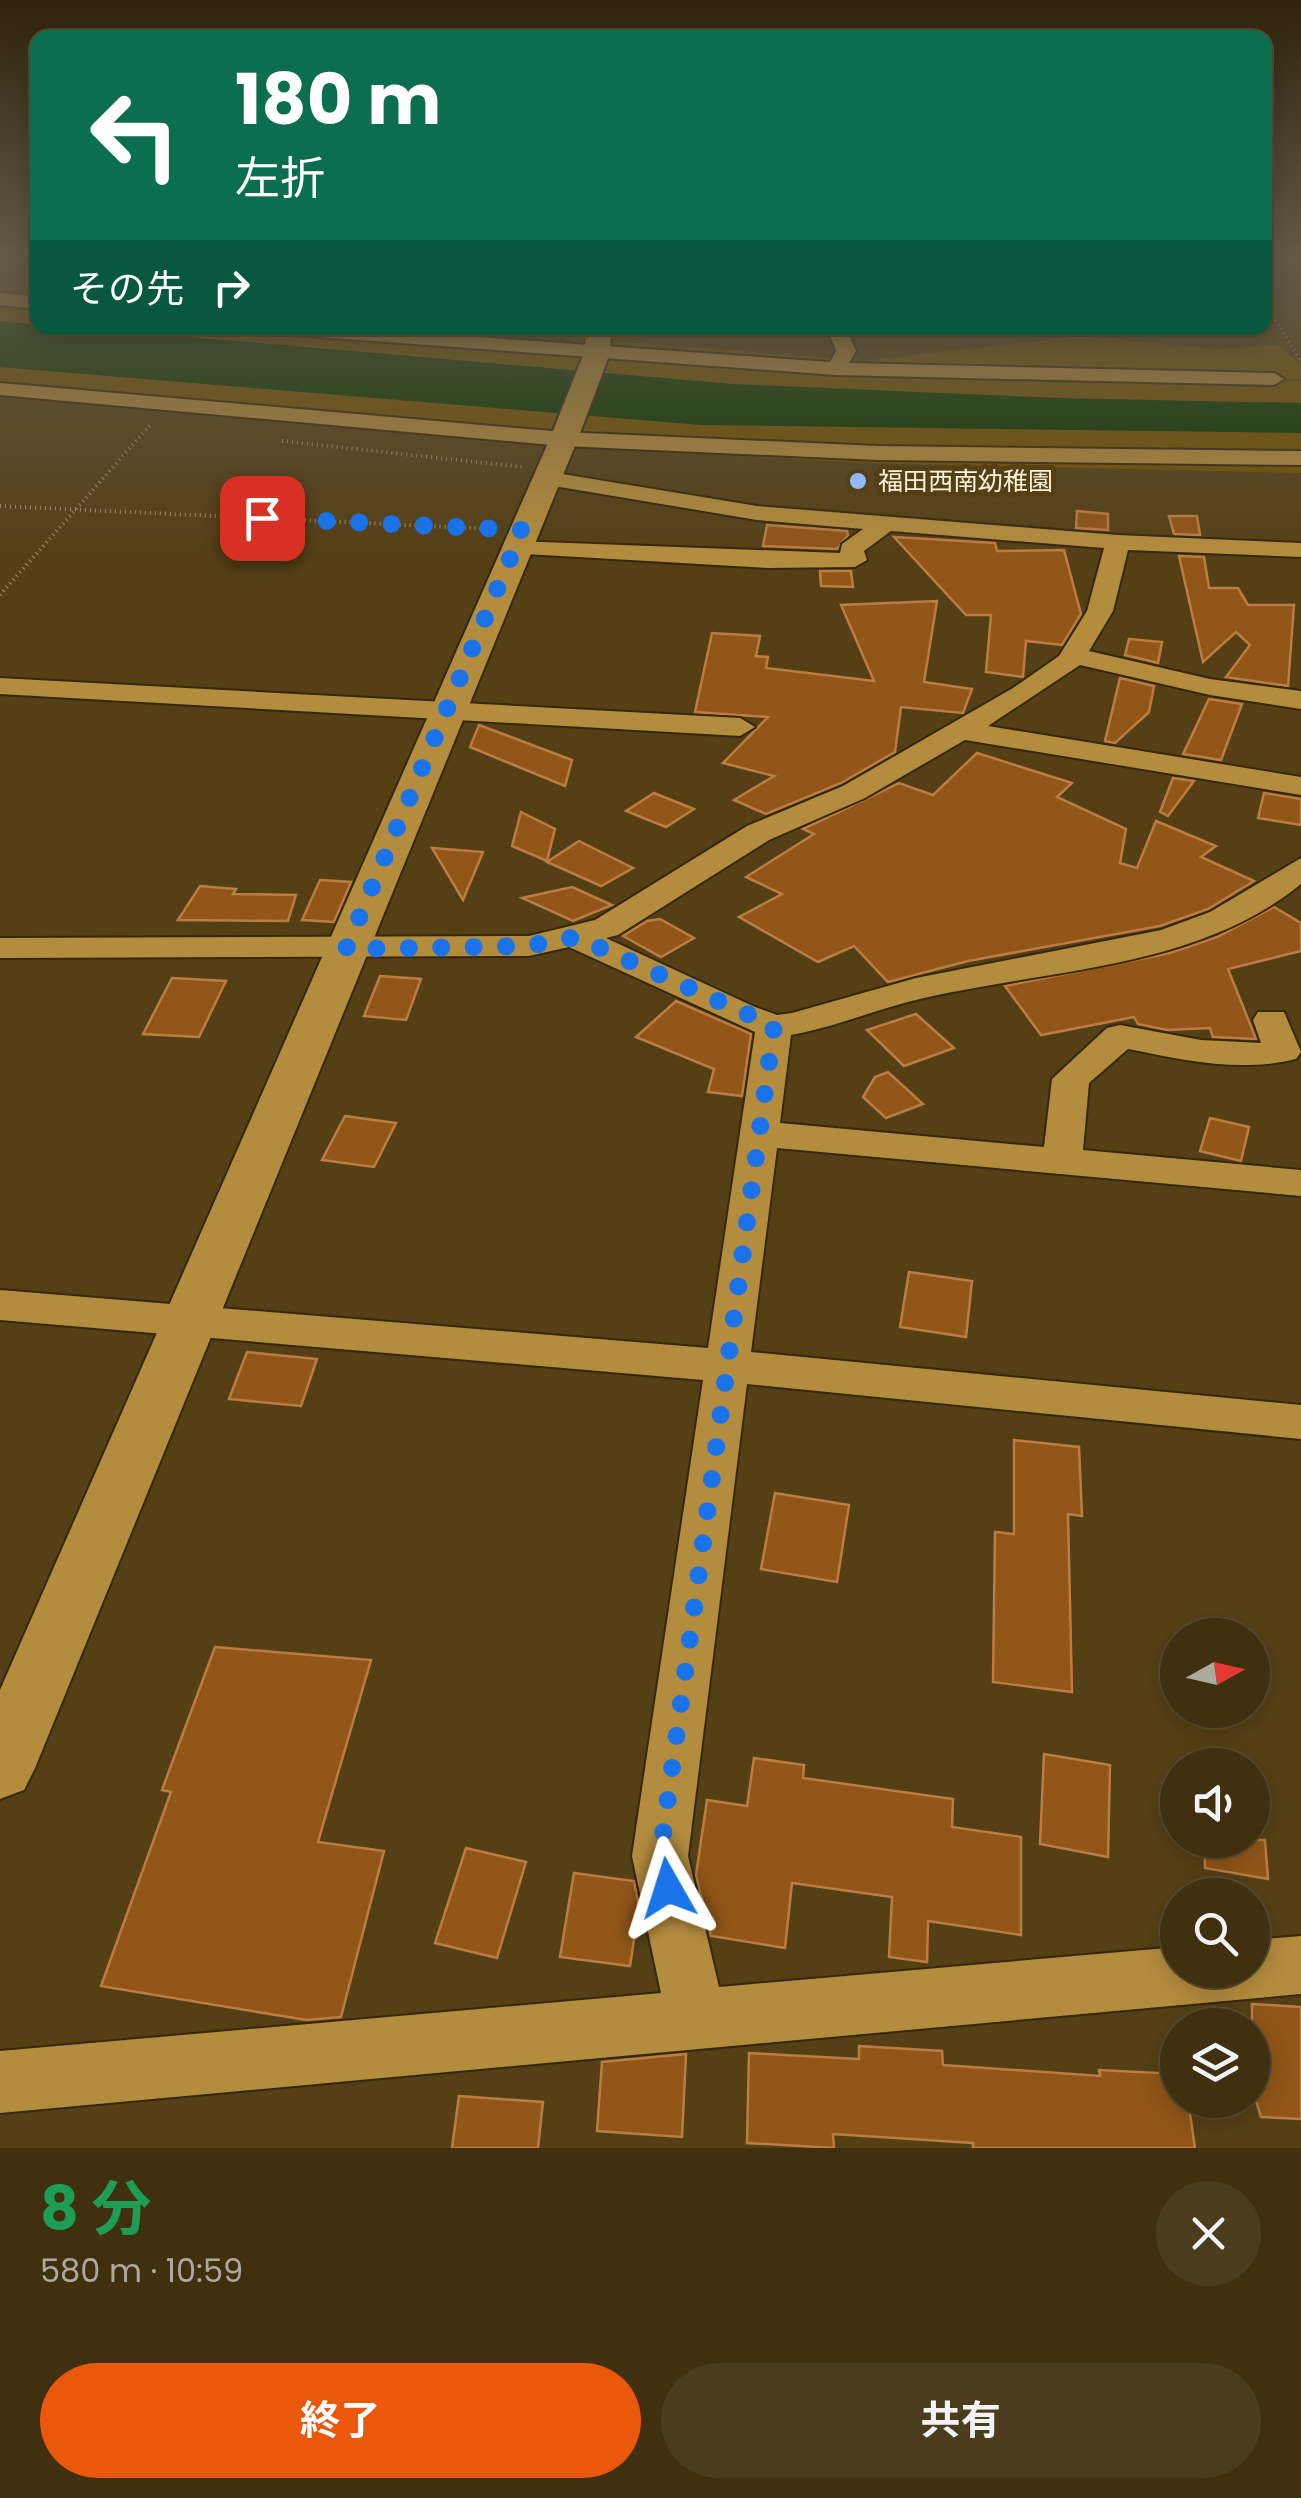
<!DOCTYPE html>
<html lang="ja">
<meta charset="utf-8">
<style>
body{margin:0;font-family:Poppins,"Noto Sans JP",sans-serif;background:#4b3c1e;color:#f1f3f6;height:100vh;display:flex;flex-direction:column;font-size:38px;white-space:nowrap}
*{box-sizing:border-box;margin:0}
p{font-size:32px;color:#aea99f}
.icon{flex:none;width:55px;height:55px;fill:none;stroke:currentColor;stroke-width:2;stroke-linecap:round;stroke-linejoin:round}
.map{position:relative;height:2148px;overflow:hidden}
.panel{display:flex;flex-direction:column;background:#403010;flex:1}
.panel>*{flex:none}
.top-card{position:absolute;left:30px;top:30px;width:1242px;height:305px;border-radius:20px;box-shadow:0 5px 25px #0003,0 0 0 2px #594b30;background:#0b6e4f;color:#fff;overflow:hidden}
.needle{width:65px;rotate:82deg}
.tools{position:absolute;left:1160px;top:1618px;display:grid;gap:20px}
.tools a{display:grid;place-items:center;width:110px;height:110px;border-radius:50%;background:#403010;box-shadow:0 5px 25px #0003,0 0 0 2px #594b30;font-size:50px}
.pin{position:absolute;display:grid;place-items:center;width:85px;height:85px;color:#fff;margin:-42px;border-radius:20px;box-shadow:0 5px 15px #0006}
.me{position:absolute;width:110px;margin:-55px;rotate:354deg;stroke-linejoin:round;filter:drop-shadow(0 0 8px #0008)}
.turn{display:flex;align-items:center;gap:35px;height:210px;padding:0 40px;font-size:45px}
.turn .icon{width:130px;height:130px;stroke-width:2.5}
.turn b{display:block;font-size:70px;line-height:85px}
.then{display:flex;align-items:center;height:95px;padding:0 40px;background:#0003;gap:20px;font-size:38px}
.round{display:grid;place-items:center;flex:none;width:105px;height:105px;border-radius:52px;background:#4b3c1e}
.overview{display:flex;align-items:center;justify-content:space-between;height:170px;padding:0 40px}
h1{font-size:60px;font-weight:700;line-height:75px;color:#1e9e55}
.button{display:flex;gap:20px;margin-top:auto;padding:20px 40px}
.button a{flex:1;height:115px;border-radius:60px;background:#ea580c;color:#fff;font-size:40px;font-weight:700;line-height:115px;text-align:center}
.button a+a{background:#4b3c1e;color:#f1f3f6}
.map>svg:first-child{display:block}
.green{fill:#745301}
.water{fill:#023500}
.building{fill:#915618;stroke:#bb7d44;stroke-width:2.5}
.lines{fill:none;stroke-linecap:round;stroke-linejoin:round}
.minor-casing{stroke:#35280f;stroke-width:4}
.tertiary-casing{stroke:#35280f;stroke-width:4}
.path{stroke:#a18f6e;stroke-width:4;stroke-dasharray:1 4;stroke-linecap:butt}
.minor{fill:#b48c3e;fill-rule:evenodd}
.tertiary{fill:#b48c3e;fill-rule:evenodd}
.route{stroke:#1a73e8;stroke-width:18;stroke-dasharray:0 32.4}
.poi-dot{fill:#91b8fd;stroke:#554016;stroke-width:4}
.labels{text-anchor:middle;stroke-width:10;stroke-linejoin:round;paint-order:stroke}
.far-poi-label{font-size:25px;fill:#fef1db;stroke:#554016;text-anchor:start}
</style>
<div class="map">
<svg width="1301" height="2148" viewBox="0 0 1301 2148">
<rect width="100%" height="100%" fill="#554016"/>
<path class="green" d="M 0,302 L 37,305 L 38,328 L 296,328 L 501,345 L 639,343 L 863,361 L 1081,336 L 1216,349 L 1278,345 L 1301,364 L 1301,379 L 1275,380 L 1301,381 L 1301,473 L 871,463 L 661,452 L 0,383 Z"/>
<path class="water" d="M 0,321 L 37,324 L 38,328 L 85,328 L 733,384 L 1059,398 L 1301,403 L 1301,433 L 701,425 L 0,367 Z"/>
<g class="building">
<path d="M 1077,511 L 1108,514 L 1108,530 L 1076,528 Z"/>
<path d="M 1169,516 L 1197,516 L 1200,535 L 1174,534 Z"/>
<path d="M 767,525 L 847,531 L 848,535 L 837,549 L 763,546 Z"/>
<path d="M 894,537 L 995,543 L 997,551 L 1064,550 L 1081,614 L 1062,645 L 1026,641 L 1023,677 L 986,672 L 991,615 L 966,615 Z"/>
<path d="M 1179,556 L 1204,557 L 1209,588 L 1238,588 L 1248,605 L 1294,605 L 1288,686 L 1226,677 L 1250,645 L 1236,632 L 1203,662 Z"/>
<path d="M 820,571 L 851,571 L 853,587 L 821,586 Z"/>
<path d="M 937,601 L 924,682 L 972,689 L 963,713 L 901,707 L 895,752 L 841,783 L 766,814 L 734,800 L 774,776 L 723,763 L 768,717 L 695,712 L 712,633 L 760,636 L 756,656 L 768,657 L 766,668 L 874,681 L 841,605 Z"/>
<path d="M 1129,639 L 1162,642 L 1158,663 L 1125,655 Z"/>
<path d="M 1120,678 L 1154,686 L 1149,712 L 1115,743 L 1105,741 Z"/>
<path d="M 1209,699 L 1242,704 L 1221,760 L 1183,754 Z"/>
<path d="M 479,725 L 572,760 L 565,786 L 470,747 Z"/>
<path d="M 977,753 L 1072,783 L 1057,797 L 1126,829 L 1120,863 L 1137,868 L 1156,821 L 1216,846 L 1201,857 L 1254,881 L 1208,909 L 1160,926 L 968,961 L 888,982 L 854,946 L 818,962 L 739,917 L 782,894 L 746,877 L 814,834 L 803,829 L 899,783 L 933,795 Z"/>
<path d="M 1173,778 L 1194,781 L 1168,816 L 1160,812 Z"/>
<path d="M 654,793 L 694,809 L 666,827 L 626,811 Z"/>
<path d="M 1264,793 L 1301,799 L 1301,825 L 1258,818 Z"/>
<path d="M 521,812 L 555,829 L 547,861 L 512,846 Z"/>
<path d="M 579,841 L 633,868 L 601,886 L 547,862 Z"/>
<path d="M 432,848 L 483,852 L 463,900 Z"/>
<path d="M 320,880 L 351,882 L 334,922 L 302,920 Z"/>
<path d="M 200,886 L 236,889 L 233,894 L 296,895 L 288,921 L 178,920 Z"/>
<path d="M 572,887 L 612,905 L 573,921 L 522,898 Z"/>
<path d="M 1274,907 L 1301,923 L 1301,951 L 1228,969 L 1256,1039 L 1213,1037 L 1210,1028 L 1167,1030 L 1138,1024 L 1134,1017 L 1041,1035 L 1005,986 L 1170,953 L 1217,937 Z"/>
<path d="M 660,919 L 694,938 L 661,957 L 623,936 L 647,921 Z"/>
<path d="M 380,976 L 421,979 L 406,1020 L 364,1016 Z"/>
<path d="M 172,978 L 226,981 L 199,1037 L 143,1034 Z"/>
<path d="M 676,1001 L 751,1034 L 742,1096 L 708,1092 L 714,1069 L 636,1037 Z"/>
<path d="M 916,1014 L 954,1048 L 904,1066 L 867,1030 Z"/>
<path d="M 888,1072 L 923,1104 L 886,1118 L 863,1097 L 875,1077 Z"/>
<path d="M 345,1116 L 396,1123 L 374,1167 L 322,1160 Z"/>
<path d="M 1210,1118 L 1249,1127 L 1241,1161 L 1200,1151 Z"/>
<path d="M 909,1272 L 972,1281 L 966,1337 L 900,1327 Z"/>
<path d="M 247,1352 L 317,1359 L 301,1406 L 229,1399 Z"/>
<path d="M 1014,1440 L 1079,1447 L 1082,1516 L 1068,1514 L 1072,1692 L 993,1682 L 995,1532 L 1014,1534 Z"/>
<path d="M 775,1493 L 849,1505 L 837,1582 L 761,1569 Z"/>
<path d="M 215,1647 L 371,1660 L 318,1842 L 384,1851 L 341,2017 L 306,2020 L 101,1986 L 171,1792 L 162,1790 Z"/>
<path d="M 1044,1754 L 1110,1765 L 1108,1857 L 1040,1844 Z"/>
<path d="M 754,1758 L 804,1765 L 803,1778 L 953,1799 L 952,1827 L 1021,1837 L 1021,1935 L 928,1921 L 927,1962 L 889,1957 L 892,1897 L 792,1883 L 785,1948 L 711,1936 L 696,1875 L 707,1800 L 747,1806 Z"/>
<path d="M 1204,1840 L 1265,1840 L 1268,1879 L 1205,1868 Z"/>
<path d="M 466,1848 L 526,1862 L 497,1958 L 435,1943 Z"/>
<path d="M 574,1873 L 634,1881 L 639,1906 L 630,1966 L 560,1957 Z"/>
<path d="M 1252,2004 L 1301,2007 L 1301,2119 L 1261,2117 L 1252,2088 Z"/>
<path d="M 859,2046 L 942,2051 L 943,2065 L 1100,2076 L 1099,2070 L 1178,2074 L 1178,2100 L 1188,2100 L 1195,2148 L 973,2148 L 973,2143 L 833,2134 L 834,2148 L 747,2143 L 749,2053 L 859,2059 Z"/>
<path d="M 686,2054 L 682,2137 L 597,2131 L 602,2062 Z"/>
<path d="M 459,2096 L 543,2102 L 538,2148 L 452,2148 Z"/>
</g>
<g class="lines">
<g class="minor-casing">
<g id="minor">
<rect x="1265" y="253" width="36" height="6"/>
<path d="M 0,293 L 38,297 L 38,309 L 0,305 Z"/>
<path d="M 267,328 L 351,328 L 830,362 L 836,351 L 827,328 L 846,328 L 856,351 L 849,363 L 1274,373 L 1284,379 L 1274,385 L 836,375 L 277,334 Z"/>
<path d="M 0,383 L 563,432 L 878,446 L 1301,451 L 1301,465 L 878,460 L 563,446 L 0,395 Z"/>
<path d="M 544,471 L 757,506 L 1118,535 L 1301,543 L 1301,557 L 1128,550 L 1113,611 L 1089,651 L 1210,679 L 1301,691 L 1301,709 L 1210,695 L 1080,665 L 988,726 L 1301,777 L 1301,795 L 965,740 L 865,798 L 769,840 L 618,935 L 606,938 L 755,1007 L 777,1015 L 792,1013 L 916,978 L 1161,930 L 1210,912 L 1301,858 L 1301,884 C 1197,969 1049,969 924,998 C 879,1008 836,1027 791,1035 L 780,1123 L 1044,1147 L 1052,1079 L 1107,1028 L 1120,1025 L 1201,1040 L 1261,1043 L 1253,1020 L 1258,1012 L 1284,1012 L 1301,1052 L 1296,1059 C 1239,1073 1184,1060 1128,1049 L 1089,1083 L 1083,1150 L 1301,1170 L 1301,1196 L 777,1148 L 751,1352 L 1301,1405 L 1301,1439 L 747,1384 L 688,1856 L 719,1987 L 1178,1947 L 1178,1970 L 1252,1970 L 1252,1940 L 1301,1936 L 1301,1994 L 0,2113 L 0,2051 L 661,1993 L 632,1856 L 703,1380 L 0,1320 L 0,1290 L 708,1348 L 755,1032 L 569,947 L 529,956 L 0,958 L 0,938 L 529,936 L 595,920 L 747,826 L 843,786 L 1013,688 L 1059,656 L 1087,611 L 1104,548 L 891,531 L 864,551 L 867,560 L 855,567 L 768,568 L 506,553 L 503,548 L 515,541 L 840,553 L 842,544 L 863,529 L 757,520 L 536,483 L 533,478 Z"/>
<path d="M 0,678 L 740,718 L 755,727 L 740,736 L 0,694 Z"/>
</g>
</g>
<g class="tertiary-casing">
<path id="tertiary" d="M 587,328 L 611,328 L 610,353 L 579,436 L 35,1768 L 24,1790 L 0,1799 L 0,1690 L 551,436 L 584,353 Z"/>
</g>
<g class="path">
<path d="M 1265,303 L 1301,362"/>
<path d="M 1046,328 L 1049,334"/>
<path d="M 282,441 L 523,467"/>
<path d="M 0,506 L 493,529"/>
<path d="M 0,595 L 152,423"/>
</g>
<use href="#minor" class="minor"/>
<use href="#tertiary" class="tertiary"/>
</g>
<linearGradient id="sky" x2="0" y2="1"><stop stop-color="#2f230c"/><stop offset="0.46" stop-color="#625947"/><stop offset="1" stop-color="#625947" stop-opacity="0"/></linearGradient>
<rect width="1301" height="554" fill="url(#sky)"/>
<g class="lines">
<path class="route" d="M 262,518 L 522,530 L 346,949 L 528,946 L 576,937 L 774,1026 L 660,1856 L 668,1888"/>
</g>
<circle class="poi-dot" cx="858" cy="481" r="10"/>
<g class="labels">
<g class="far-poi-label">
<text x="878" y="490">福田西南幼稚園</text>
</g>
</g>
</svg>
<div class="tools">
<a><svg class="needle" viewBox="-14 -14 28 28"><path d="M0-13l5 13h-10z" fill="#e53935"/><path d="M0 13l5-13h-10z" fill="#aea99f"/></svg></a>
<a><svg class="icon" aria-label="sound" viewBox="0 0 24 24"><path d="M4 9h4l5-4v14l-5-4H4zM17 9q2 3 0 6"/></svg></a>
<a><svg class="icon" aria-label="search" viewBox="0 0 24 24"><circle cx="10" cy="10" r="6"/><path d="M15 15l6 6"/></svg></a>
<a><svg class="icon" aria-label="layers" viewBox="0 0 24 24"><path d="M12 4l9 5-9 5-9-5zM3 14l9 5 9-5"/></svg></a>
</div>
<div class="pin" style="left:262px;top:518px;background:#d93025"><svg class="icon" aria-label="arrive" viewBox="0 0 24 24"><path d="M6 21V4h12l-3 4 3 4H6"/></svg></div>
<svg class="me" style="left:668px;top:1888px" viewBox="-20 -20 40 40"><path d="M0-17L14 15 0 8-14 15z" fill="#1a73e8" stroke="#fff" stroke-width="4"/></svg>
<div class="top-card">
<div class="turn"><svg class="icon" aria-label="left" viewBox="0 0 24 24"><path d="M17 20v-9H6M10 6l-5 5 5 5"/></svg><div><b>180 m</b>左折</div></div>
<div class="then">その先<svg class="icon" aria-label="right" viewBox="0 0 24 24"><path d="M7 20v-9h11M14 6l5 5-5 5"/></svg></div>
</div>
</div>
<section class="panel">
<div class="overview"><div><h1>8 分</h1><p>580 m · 10:59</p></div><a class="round"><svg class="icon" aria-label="close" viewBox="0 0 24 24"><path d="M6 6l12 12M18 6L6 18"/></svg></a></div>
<div class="button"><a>終了</a><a>共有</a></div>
</section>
